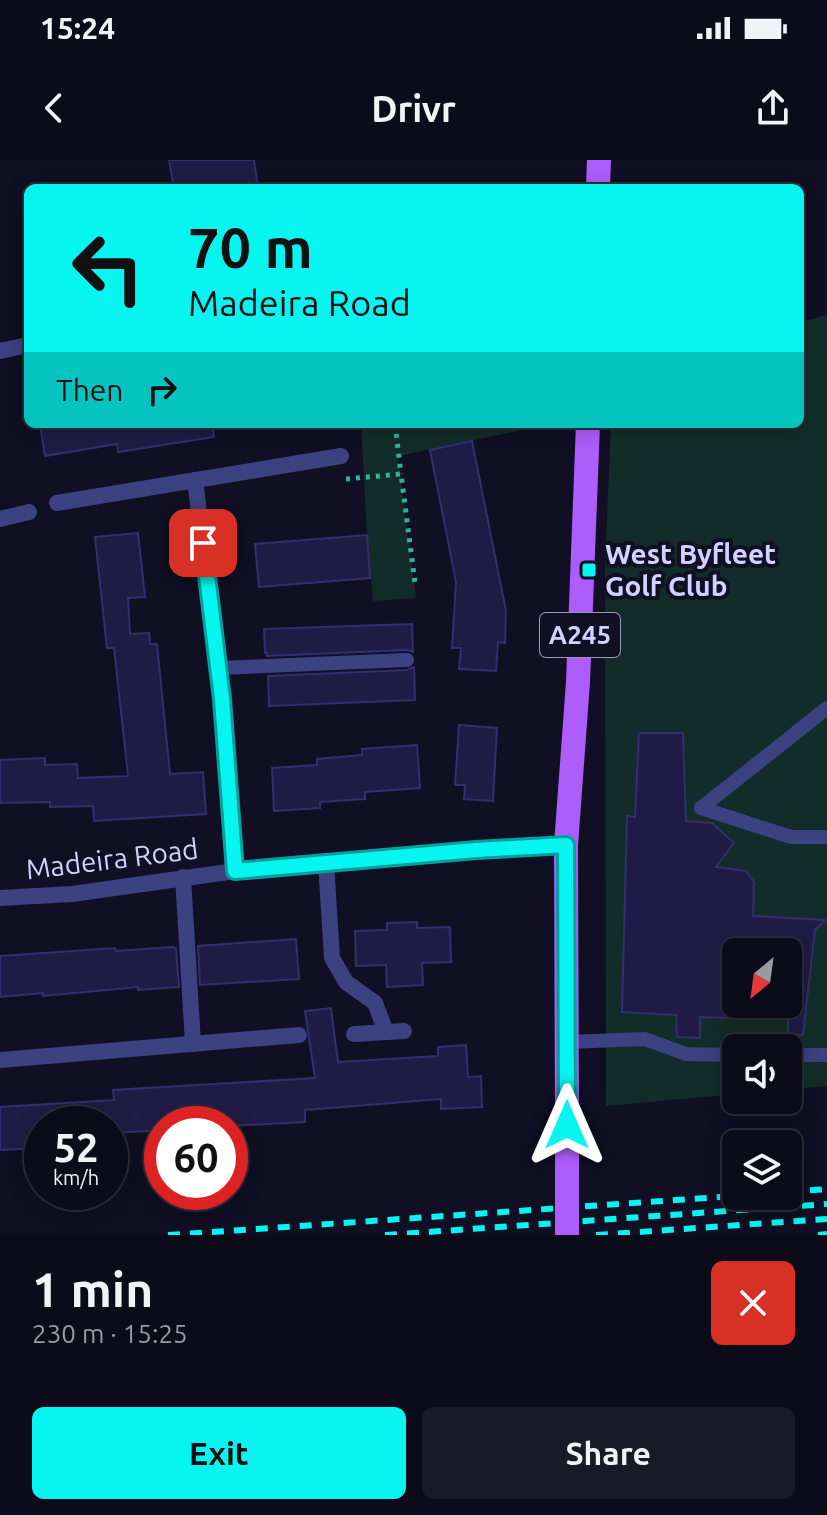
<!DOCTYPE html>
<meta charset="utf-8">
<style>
body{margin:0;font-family:Ubuntu,sans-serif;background:#1a1927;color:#f1f3f6;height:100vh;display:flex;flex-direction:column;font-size:30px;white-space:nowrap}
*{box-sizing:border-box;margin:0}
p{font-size:26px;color:#9a9ba2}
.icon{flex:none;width:44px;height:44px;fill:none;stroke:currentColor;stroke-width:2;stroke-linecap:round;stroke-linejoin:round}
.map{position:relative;height:1075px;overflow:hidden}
.drawer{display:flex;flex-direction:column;background:#0c0b1a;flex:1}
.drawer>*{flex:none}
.banner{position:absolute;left:24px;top:24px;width:780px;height:244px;border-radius:12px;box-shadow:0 4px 20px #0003,0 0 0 2px #2c2b39;background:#07f5f1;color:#111;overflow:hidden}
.needle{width:52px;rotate:209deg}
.controls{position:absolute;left:722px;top:778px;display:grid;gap:16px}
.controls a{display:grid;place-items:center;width:80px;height:80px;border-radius:12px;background:#0c0b1a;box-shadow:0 4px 20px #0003,0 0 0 2px #2c2b39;font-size:40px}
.speed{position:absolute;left:24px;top:946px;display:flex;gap:16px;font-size:40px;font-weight:700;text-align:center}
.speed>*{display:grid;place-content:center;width:104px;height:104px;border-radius:50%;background:#0c0b1a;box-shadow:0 4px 20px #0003,0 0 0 2px #2c2b39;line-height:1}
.speed small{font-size:20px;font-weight:400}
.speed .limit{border:12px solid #d22;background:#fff;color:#111}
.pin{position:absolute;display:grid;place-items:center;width:68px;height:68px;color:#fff;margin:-34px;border-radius:16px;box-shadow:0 4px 12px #0006}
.me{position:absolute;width:88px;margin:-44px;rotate:0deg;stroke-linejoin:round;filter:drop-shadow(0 0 6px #0008)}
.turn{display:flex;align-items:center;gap:28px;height:168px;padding:0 32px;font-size:36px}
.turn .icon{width:104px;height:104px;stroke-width:2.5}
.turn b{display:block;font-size:56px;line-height:68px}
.then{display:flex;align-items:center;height:76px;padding:0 32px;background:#0003;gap:16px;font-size:30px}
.round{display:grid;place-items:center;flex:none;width:84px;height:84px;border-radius:12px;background:#1a1927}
.overview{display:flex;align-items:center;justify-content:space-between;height:136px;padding:0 32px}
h1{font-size:48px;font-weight:700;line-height:60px}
.action{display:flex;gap:16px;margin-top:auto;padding:16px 32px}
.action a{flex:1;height:92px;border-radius:12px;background:#07f5f1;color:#111;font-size:32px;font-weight:700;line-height:92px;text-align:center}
.action a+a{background:#1a1927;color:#f1f3f6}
.status{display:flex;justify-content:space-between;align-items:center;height:56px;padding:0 40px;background:#0c0b1a;direction:ltr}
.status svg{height:22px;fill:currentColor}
header{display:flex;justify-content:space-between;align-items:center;height:104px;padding:0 32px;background:#0c0b1a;font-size:36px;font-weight:700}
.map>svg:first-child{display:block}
.green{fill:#122d29;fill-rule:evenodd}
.building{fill:#1f1b44;stroke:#332e6f;stroke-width:2}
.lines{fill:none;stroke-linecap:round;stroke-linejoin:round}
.path{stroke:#32b29b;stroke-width:5;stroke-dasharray:4 6;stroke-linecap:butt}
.lane{stroke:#3b4181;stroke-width:14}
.street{stroke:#3b4181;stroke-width:16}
.primary{stroke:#ad5dfa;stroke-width:24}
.rail{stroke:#07f5f1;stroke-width:6;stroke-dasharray:12 10;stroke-linecap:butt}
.primary-bridge{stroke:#ad5dfa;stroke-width:24}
.route-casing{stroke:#059f9d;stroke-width:20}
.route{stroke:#07f5f1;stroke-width:14}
.poi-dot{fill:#07f5f1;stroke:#100f23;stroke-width:3}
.labels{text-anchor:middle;stroke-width:8;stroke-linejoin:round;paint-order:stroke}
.shield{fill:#100f23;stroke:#9898bc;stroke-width:2}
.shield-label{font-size:26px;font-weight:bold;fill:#d2d2fe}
.poi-label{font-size:28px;font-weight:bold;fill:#d2d2fe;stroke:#100f23;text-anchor:start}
.street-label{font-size:28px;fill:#d2d2fe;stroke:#100f23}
</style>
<div class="status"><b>15:24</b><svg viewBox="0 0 49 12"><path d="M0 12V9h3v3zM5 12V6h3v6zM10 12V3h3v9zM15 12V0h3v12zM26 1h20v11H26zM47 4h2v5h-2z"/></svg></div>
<header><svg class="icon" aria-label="back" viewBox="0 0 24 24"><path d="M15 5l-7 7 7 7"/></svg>Drivr<svg class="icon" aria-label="share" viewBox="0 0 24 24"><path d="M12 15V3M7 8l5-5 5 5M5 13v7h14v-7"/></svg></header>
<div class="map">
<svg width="827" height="1075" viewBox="0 0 827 1075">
<rect width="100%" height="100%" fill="#100f23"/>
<g class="green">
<path d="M 827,155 L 827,926 L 788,930 L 788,888 L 736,888 L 736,934 L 606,946 L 605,402 L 611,264 L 800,264 L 800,162 ZM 736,792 L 788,792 L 788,844 L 736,844 Z"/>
<path d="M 361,264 L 517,264 L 517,271 L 398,296 L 416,438 L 373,441 L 367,375 Z"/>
</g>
<g class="building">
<path d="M 169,0 L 254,0 L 258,28 L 174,28 Z"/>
<path d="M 40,264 L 213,264 L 214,277 L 118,292 L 117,284 L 45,296 Z"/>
<path d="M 472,281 L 506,451 L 505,483 L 498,482 L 496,511 L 459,509 L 461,488 L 452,488 L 456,422 L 430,290 Z"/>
<path d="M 138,373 L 145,437 L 128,438 L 130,474 L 149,473 L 150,484 L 157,484 L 170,614 L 203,612 L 206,654 L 94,661 L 93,646 L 50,647 L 50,642 L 0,643 L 0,600 L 45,598 L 45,605 L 77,604 L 78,618 L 128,616 L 114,488 L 107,488 L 95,377 Z"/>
<path d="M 367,375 L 370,418 L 259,427 L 255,384 Z"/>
<path d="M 412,464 L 413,492 L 407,490 L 267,496 L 267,493 L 265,493 L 264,469 Z"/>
<path d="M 414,507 L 415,540 L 269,546 L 268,516 L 407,510 Z"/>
<path d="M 459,565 L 497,568 L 493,641 L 464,639 L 465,625 L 455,625 Z"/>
<path d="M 639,573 L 683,573 L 686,661 L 712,663 L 734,683 L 716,707 L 746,711 L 754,722 L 753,756 L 825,760 L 815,770 L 803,875 L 788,874 L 788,817 L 792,792 L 736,792 L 736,858 L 700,857 L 700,878 L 677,877 L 676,855 L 622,852 L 627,656 L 635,657 Z"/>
<path d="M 417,585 L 420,628 L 365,632 L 365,639 L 320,642 L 320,648 L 274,651 L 272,608 L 317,605 L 317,599 L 362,595 L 362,589 Z"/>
<path d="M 417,762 L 417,768 L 450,767 L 451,802 L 422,803 L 423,825 L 387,827 L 386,805 L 356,806 L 355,771 L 387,770 L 387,763 Z"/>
<path d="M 296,779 L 299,819 L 200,825 L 198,786 Z"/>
<path d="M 172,787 L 176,788 L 179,827 L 138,830 L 138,827 L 43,836 L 43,833 L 0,837 L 0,796 L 115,788 L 116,791 Z"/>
<path d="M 331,848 L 338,902 L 438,896 L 438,887 L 466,885 L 468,917 L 481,916 L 482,947 L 441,949 L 441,939 L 305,950 L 305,962 L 230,966 L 230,964 L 162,964 L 162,970 L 116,973 L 115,964 L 42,964 L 42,988 L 0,990 L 0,947 L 114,940 L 113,930 L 315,918 L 305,851 Z"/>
</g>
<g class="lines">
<g class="path">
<path d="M 395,264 L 401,314"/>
<path d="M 346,319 L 401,314 L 415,423"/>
</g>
<g class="lane">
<path d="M 218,508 L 407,500"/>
<path d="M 701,648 L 827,548"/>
<path d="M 701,648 L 791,677 L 827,677"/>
<path d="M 567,882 L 645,879 L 686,894 L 736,895"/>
<path d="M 788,895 L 827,895"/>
</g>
<g class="street">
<path d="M 0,191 L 28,185"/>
<path d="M 195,320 L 222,539 L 235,711"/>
<path d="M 57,343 L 341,296"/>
<path d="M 0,359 L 29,352"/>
<path d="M 326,703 L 332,798 L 346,822 L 375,843 L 386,872"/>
<path d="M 183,717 L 193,884"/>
<path d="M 0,738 L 72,734 L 235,711 L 476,690 L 566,685"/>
<path d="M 354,874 L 404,871"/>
<path d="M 0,900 L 299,875"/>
</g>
<g class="primary">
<path d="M 598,28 L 599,0"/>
<path d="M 567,965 L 566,685 L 578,522 L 588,264"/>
</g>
<g class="rail">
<path d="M 788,1032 L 827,1029"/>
<path d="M 168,1075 L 736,1036"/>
<path d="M 385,1075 L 827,1044"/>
<path d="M 596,1075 L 827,1059"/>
<path d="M 818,1075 L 827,1074"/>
</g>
<path class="primary-bridge" d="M 567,965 L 567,1075"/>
</g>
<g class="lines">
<g class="route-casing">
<path id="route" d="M 203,383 L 222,539 L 235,711 L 476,690 L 566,685 L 567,965"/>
</g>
<use href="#route" class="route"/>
</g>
<rect class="poi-dot" x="581" y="402" width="16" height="16" rx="4"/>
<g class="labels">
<rect class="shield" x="540" y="453" width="80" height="44" rx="6"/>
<g class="shield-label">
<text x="580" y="484">A245</text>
</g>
<g class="poi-label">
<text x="605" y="404">West Byfleet<tspan x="605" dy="32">Golf Club</tspan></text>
</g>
<g class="street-label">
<text transform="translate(112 699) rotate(-7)" y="10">Madeira Road</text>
</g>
</g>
</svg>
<div class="controls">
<a><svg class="needle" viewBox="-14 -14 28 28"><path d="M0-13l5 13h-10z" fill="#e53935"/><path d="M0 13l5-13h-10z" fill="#9a9ba2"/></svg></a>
<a><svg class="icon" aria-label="sound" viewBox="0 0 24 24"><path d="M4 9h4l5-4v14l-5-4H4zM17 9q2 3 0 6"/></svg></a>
<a><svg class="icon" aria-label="layers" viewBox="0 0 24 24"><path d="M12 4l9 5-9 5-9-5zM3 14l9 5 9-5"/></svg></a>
</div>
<div class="speed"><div>52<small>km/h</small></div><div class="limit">60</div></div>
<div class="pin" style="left:203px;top:383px;background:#d93025"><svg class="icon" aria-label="arrive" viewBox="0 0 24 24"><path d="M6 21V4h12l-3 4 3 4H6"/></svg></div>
<svg class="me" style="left:567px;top:965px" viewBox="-20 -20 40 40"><path d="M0-17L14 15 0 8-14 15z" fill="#07f5f1" stroke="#fff" stroke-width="4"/></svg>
<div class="banner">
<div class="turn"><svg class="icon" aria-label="left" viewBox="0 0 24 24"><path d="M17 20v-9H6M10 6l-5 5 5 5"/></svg><div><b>70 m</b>Madeira Road</div></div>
<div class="then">Then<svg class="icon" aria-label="right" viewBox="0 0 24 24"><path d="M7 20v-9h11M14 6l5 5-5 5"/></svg></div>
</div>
</div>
<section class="drawer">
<div class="overview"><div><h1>1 min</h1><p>230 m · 15:25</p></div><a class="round" style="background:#d93025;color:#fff"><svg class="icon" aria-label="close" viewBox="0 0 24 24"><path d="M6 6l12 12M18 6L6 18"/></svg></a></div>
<div class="action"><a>Exit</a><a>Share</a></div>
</section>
